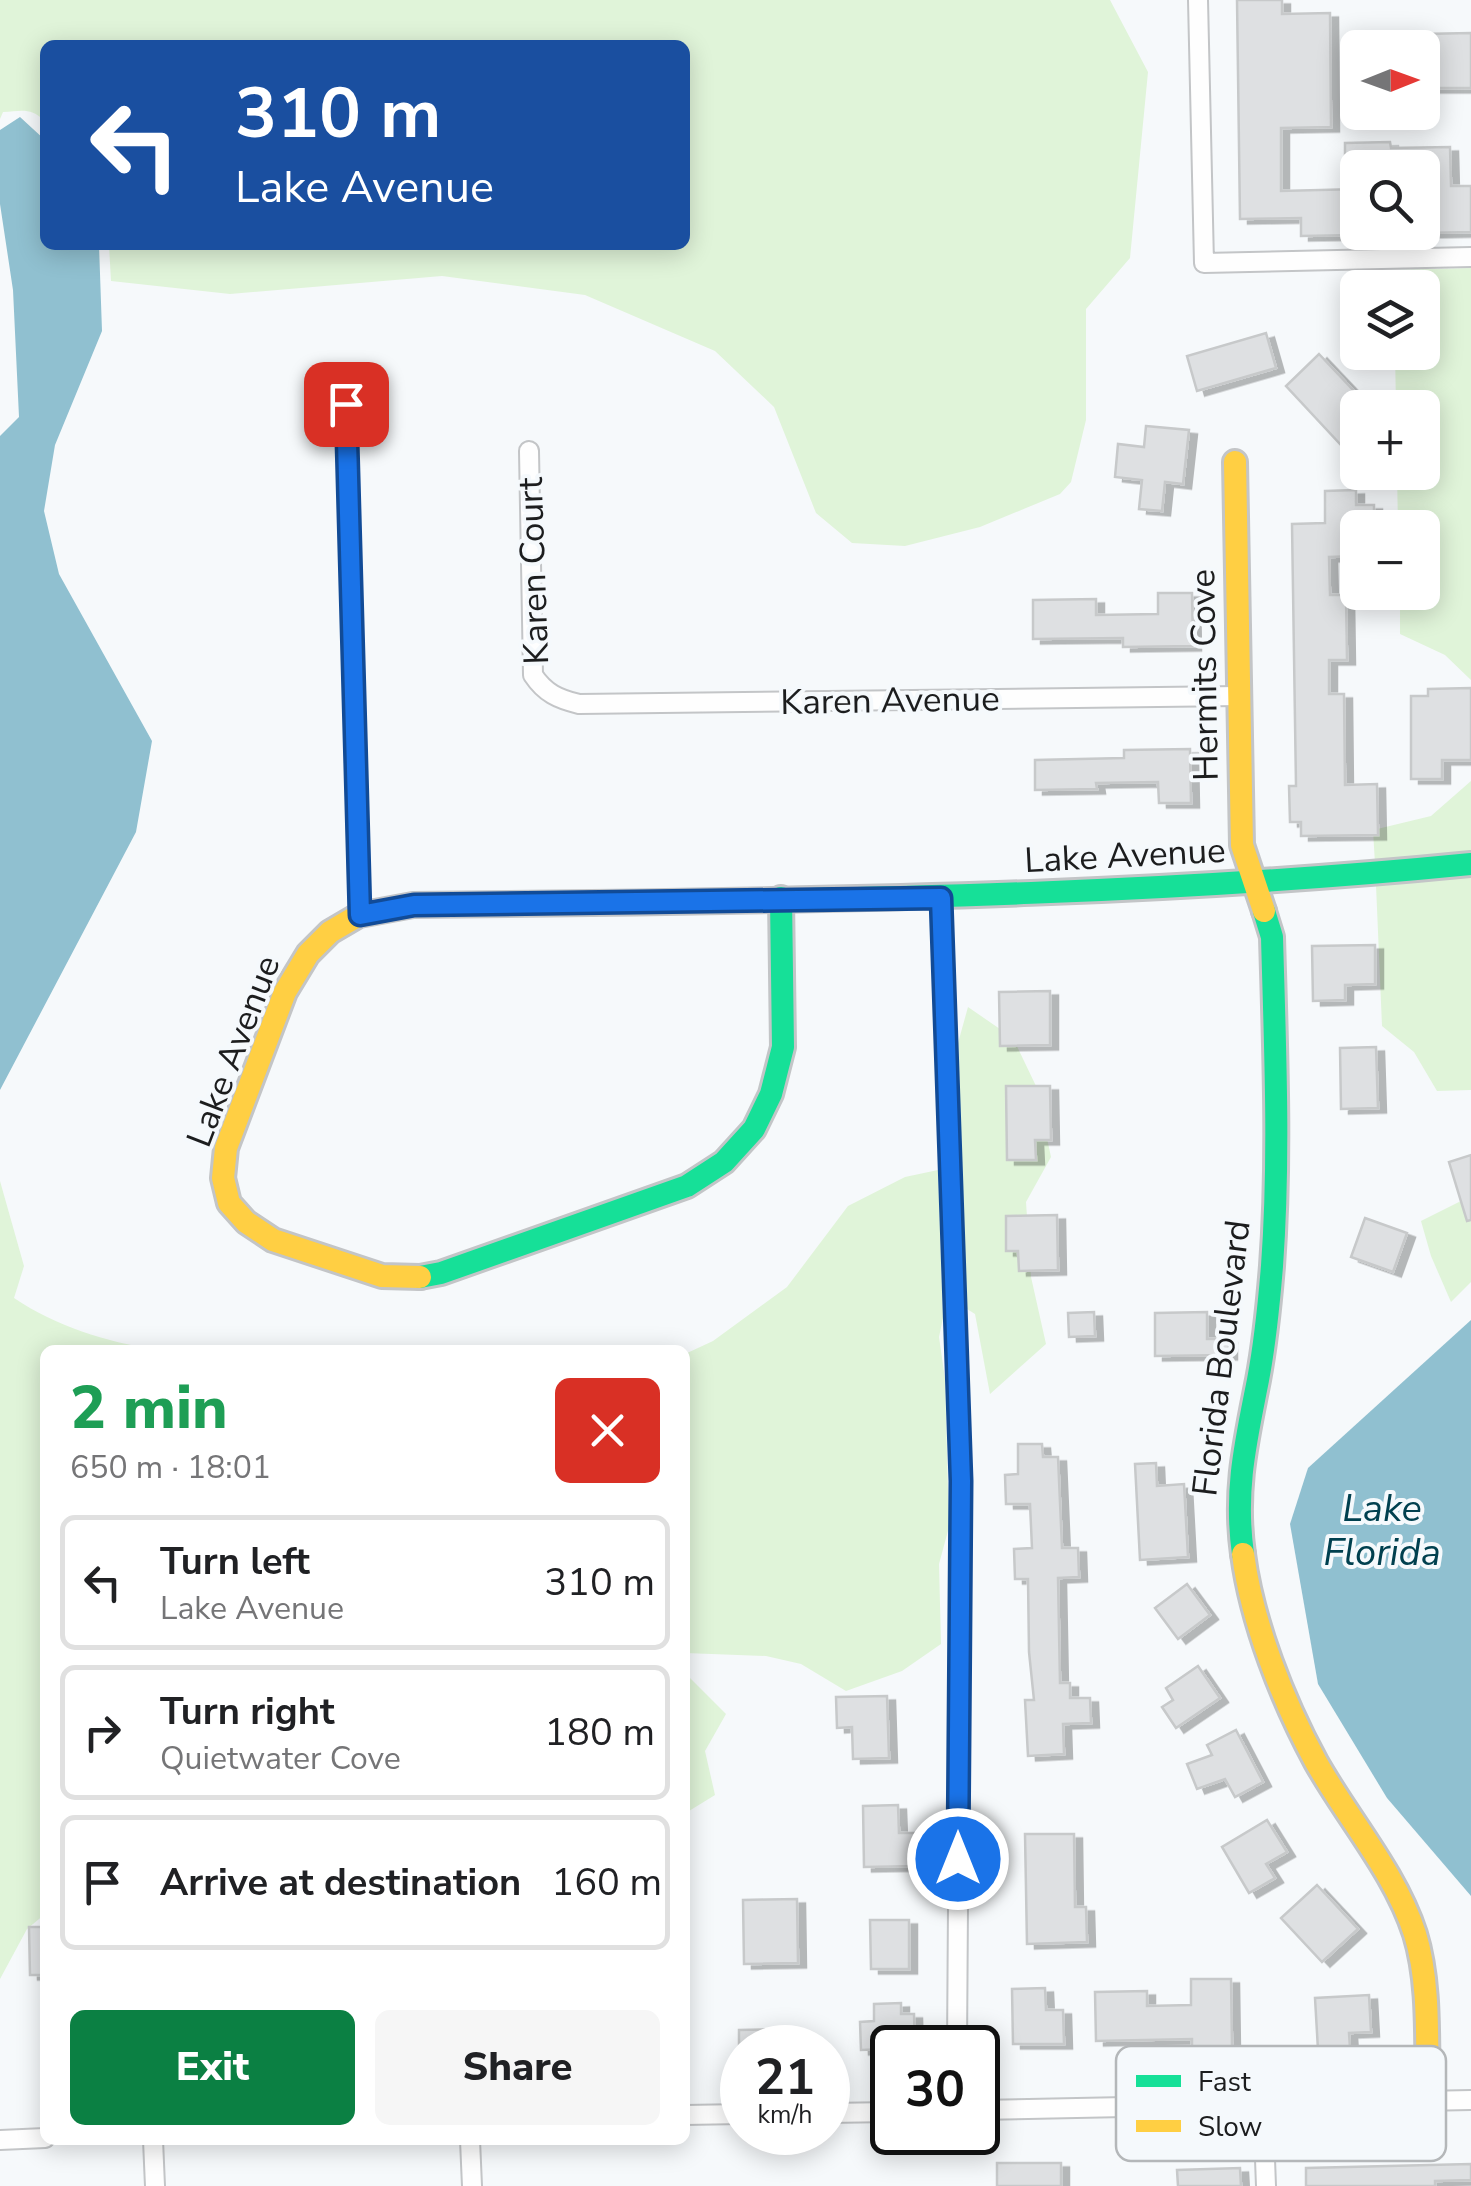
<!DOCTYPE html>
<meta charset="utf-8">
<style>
body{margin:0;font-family:"Nunito Sans",sans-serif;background:#f6f6f6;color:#202124;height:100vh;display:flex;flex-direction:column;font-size:38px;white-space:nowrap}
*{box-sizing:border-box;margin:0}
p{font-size:32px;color:#757577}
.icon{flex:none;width:55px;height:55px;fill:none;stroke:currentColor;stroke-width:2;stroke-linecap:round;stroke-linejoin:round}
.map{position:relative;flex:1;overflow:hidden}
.sheet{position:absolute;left:40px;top:1345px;width:650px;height:800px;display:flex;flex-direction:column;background:#fff;border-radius:15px;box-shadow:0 5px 25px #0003}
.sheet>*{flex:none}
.banner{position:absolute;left:40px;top:40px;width:650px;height:210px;border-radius:15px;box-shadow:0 5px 25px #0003;background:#1a4fa0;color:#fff;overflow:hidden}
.needle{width:65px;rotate:89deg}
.fabs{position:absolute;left:1340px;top:30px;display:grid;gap:20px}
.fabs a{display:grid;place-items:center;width:100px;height:100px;border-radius:15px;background:#fff;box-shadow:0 5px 25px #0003;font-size:50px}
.speed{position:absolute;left:720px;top:2025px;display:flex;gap:20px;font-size:50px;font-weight:700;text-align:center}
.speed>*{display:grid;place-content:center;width:130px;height:130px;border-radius:50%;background:#fff;box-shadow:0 5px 25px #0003;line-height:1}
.speed small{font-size:25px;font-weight:400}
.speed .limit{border:5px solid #111;border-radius:15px;background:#fff;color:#111}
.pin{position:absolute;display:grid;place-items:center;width:85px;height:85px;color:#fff;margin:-42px;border-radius:20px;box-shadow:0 5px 15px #0006}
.me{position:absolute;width:110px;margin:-55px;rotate:0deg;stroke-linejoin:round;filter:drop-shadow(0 0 8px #0008)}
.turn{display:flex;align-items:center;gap:35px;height:210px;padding:0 30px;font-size:45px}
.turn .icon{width:130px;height:130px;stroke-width:2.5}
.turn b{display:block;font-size:70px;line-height:85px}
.round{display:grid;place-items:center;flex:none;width:105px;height:105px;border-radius:15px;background:#f6f6f6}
.headline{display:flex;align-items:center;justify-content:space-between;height:170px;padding:0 30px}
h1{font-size:60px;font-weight:800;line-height:75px;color:#1e9e55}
.cta{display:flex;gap:20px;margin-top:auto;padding:20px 30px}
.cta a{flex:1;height:115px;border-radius:15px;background:#0b8043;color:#fff;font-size:40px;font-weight:800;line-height:115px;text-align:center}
.cta a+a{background:#f6f6f6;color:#202124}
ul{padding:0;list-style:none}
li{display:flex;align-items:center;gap:30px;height:135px;margin:0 20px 15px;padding:0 10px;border:5px solid #e0e0e0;border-radius:15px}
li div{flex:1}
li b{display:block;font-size:38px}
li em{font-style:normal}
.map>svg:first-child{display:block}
.green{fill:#e0f4d9}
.water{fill:#90c0d0}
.building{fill:#dee0e2;stroke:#c7c9ca;stroke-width:2.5;filter:url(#shadow)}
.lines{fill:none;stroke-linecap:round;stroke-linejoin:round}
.street-casing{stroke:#c3c5c7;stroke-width:22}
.fast-casing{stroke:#c3c5c7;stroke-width:28}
.slow-casing{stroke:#c3c5c7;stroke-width:28}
.street{stroke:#fefefe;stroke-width:18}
.fast{stroke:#16e098;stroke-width:22}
.slow{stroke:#ffcf43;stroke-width:22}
.route-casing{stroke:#114b97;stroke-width:25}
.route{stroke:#1a73e8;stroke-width:18}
.labels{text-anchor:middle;stroke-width:8;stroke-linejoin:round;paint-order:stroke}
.street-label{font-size:35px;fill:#1c1d1e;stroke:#f5f9fc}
.water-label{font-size:38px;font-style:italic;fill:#00404f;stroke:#f5f9fc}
.key{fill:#f5f9fc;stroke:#b4b7b9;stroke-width:2.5}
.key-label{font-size:28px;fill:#1c1d1e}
</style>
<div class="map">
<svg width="1471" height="2186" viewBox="0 0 1471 2186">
<defs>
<filter id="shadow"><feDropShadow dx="8" dy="4.5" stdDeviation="0" flood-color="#0004"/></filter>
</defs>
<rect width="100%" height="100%" fill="#f6f9fb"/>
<g class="green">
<path d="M 0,0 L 1110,0 L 1148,72 L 1130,258 L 1086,309 L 1086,420 L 1071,482 L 1060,494 L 980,527 L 905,546 L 852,543 L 816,513 L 774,407 L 715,351 L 585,295 L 442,276 L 230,294 L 111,281 L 109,245 L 685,245 L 685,45 L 45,45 L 45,121 C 30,107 22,111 3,112 L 0,119 Z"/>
<path d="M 1471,268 L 1471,680 L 1445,655 L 1400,634 L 1400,593 L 1422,592 L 1422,528 L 1398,527 L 1397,473 L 1422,472 L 1422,408 L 1396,407 L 1395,353 L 1422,352 L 1422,288 L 1393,287 L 1393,270 Z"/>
<path d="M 1471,781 L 1471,853 L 1375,864 L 1373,830 L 1431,816 Z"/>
<path d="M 1471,875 L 1471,1090 L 1437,1091 L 1414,1052 L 1382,1026 L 1376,885 Z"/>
<path d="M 968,1007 L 1013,1038 L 1036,1086 L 1051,1157 L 1026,1202 L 1031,1277 L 1046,1344 L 990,1394 L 975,1314 L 967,1309 L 958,1043 Z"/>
<path d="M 938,1170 L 943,1318 L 939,1337 L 945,1379 L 949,1527 L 939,1564 L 941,1644 L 902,1671 L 846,1691 L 801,1664 L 766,1656 L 685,1653 L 685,1354 L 713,1341 L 787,1287 L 848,1206 L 905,1177 Z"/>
<path d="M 0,1181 L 24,1266 L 14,1298 C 57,1327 105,1341 156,1350 L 45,1350 L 45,1914 L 27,1929 L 0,1979 Z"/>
<path d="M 1471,1196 L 1471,1282 L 1451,1302 L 1431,1256 L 1421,1221 Z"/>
<path d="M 685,1673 L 726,1714 L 705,1751 L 715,1795 L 689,1811 L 685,1806 Z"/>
</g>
<g class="water">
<path d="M 20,117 L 45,140 L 45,245 L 99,245 L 102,331 L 55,445 L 44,511 L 59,574 L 152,741 L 136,832 L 0,1090 L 0,436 L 19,417 L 13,290 L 0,204 L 0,130 Z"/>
<path d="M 1471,1320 L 1471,1896 L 1387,1798 L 1318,1684 L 1290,1524 L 1308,1468 Z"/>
</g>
<g class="building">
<path d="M 1237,0 L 1282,0 L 1282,14 L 1330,13 L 1331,127 L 1281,128 L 1281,191 L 1358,189 L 1358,235 L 1301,236 L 1301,218 L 1240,219 Z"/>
<path d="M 1471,33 L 1471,88 L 1422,88 L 1422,34 Z"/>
<path d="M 1390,142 L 1391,148 L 1450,147 L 1451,186 L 1471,186 L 1471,232 L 1422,233 L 1422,168 L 1345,168 L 1345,143 Z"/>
<path d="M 1266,333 L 1276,368 L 1197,391 L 1187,356 Z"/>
<path d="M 1319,354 L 1370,408 L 1358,408 L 1358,427 L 1340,444 L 1286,386 Z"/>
<path d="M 1146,426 L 1189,430 L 1183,484 L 1165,482 L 1162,511 L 1139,509 L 1142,480 L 1115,477 L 1118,444 L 1144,447 Z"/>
<path d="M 1356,490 L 1356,505 L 1374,505 L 1374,528 L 1358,528 L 1358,556 L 1329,557 L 1330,595 L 1346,595 L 1347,660 L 1329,660 L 1329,694 L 1344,694 L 1345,785 L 1377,784 L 1378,835 L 1301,836 L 1301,822 L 1290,822 L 1289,786 L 1296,786 L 1292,524 L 1325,523 L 1325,491 Z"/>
<path d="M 1158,593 L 1192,593 L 1193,646 L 1123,647 L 1123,638 L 1033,639 L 1033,600 L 1096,599 L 1096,615 L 1158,614 Z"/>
<path d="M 1471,688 L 1471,760 L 1442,760 L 1442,779 L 1411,779 L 1411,696 L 1428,696 L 1428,689 Z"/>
<path d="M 1190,749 L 1191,803 L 1159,803 L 1158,782 L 1096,783 L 1097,789 L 1035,790 L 1035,760 L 1124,758 L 1124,750 Z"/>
<path d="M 1375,945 L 1375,984 L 1345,985 L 1345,1000 L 1313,1001 L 1312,946 Z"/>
<path d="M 1050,991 L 1050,1045 L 1000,1046 L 999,992 Z"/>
<path d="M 1376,1047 L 1378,1108 L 1341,1109 L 1340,1048 Z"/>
<path d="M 1006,1086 L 1050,1086 L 1051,1140 L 1035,1140 L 1036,1160 L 1007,1160 Z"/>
<path d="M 1471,1155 L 1471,1220 L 1467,1221 L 1449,1162 Z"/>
<path d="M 1057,1215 L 1058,1270 L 1019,1271 L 1018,1251 L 1006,1251 L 1006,1216 Z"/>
<path d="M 1365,1218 L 1407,1233 L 1393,1272 L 1351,1257 Z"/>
<path d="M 1094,1312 L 1095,1336 L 1069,1337 L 1068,1313 Z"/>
<path d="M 1207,1312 L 1207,1339 L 1229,1339 L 1229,1355 L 1155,1356 L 1155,1313 Z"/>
<path d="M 1018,1444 L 1042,1444 L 1043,1457 L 1058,1457 L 1062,1548 L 1078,1548 L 1079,1577 L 1058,1578 L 1060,1683 L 1070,1683 L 1070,1698 L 1090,1698 L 1091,1723 L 1063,1724 L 1064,1754 L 1028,1756 L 1025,1700 L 1034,1700 L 1029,1652 L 1028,1579 L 1015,1579 L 1014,1549 L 1032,1548 L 1030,1504 L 1006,1504 L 1005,1475 L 1018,1474 Z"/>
<path d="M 1156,1463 L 1157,1486 L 1184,1484 L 1188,1557 L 1140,1560 L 1135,1464 Z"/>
<path d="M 1187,1584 L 1210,1615 L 1178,1639 L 1155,1608 Z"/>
<path d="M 1198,1666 L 1220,1698 L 1176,1728 L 1162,1707 L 1173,1700 L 1166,1688 Z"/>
<path d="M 887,1696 L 889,1758 L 853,1759 L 852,1727 L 837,1728 L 836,1697 Z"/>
<path d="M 1236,1730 L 1263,1782 L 1235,1797 L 1225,1779 L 1197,1789 L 1187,1764 L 1212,1755 L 1207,1745 Z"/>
<path d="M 898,1805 L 899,1833 L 916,1833 L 917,1866 L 864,1867 L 863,1806 Z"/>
<path d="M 1267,1820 L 1287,1852 L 1266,1864 L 1275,1878 L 1249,1893 L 1222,1847 Z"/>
<path d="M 1025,1834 L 1074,1834 L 1075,1907 L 1086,1907 L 1087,1942 L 1027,1944 Z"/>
<path d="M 1317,1885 L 1358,1929 L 1322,1962 L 1281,1918 Z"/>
<path d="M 797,1899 L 798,1963 L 744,1964 L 743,1900 Z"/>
<path d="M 870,1920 L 909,1920 L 909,1969 L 871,1969 Z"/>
<path d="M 29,1927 L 45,1927 L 45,1975 L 30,1975 Z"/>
<path d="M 1191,1979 L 1231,1979 L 1232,2047 L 1192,2048 L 1192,2039 L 1096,2041 L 1095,1992 L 1147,1991 L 1147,2006 L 1191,2005 Z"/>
<path d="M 1045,1988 L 1046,2010 L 1063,2010 L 1064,2044 L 1013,2044 L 1012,1989 Z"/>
<path d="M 1369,1995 L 1371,2032 L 1349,2033 L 1350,2048 L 1318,2050 L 1315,1998 Z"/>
<path d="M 901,2003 L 901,2014 L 914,2014 L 915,2048 L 861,2050 L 860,2022 L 874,2021 L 874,2004 Z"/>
<path d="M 786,2029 L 786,2048 L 739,2048 L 739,2030 Z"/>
<rect x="997" y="2163" width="64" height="23"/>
<path d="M 1471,2164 L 1471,2180 L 1435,2181 L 1435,2186 L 1306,2186 L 1306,2168 Z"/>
<path d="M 1240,2168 L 1241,2186 L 1178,2186 L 1177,2170 Z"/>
</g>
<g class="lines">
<g class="street-casing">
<g id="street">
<path d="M 1198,0 L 1204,263 L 1471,257"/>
<path d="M 346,404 L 359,915"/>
<path d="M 529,451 L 533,675 C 545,693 558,699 579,704 L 1239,696"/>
<path d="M 941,899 L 961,1481 L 957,2048"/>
<path d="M 1263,2106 L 1266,2186"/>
<path d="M 978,2110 L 1471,2100"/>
<path d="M 828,2113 L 892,2112"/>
<path d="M 685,2115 L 742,2114"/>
<path d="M 0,2140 L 45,2138"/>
<path d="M 153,2140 L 155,2186"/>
<path d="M 470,2140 L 472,2186"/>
</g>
</g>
<g class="fast-casing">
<g id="fast">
<path d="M 591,903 C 885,899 1178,893 1471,864"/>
<path d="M 420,1277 L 441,1273 L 687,1186 L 724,1162 L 754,1129 L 771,1094 L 783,1047 L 781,898"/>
<path d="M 1243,1554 C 1234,1490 1246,1441 1258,1380 C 1265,1343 1269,1303 1272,1266 C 1280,1156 1275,1047 1272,937 L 1264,911"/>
</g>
</g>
<g class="slow-casing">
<g id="slow">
<path d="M 1235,462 L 1242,845 L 1264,911"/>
<path d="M 420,1277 L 382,1276 L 273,1240 L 246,1222 L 229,1203 L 223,1178 L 226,1148 L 285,992 L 308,954 L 330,932 L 359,915 L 413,905 L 591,903"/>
<path d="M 1243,1554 C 1252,1623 1283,1701 1316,1762 C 1348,1819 1395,1872 1415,1934 C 1431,1986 1426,2048 1428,2102"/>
</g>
</g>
<use href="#street" class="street"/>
<use href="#fast" class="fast"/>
<use href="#slow" class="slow"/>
</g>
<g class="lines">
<g class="route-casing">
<path id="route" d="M 346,404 L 360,915 L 414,905 L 941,898 L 961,1481 L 958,1859"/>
</g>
<use href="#route" class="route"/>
</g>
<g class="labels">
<g class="street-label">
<text transform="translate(533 571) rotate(-92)" y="12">Karen Court</text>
<text transform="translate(1204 675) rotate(-91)" y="12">Hermits Cove</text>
<text transform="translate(890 700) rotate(-1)" y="12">Karen Avenue</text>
<text transform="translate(1125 855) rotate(-3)" y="12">Lake Avenue</text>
<text transform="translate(233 1051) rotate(-69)" y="12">Lake Avenue</text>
<text transform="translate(1221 1358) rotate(-83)" y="12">Florida Boulevard</text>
</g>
<g class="water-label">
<text x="1382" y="1521">Lake<tspan x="1382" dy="44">Florida</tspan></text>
</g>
</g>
<rect x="1116" y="2046" width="330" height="115" rx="15" class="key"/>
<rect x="1136" y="2075" width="45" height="12" fill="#16e098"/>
<rect x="1136" y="2120" width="45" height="12" fill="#ffcf43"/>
<g class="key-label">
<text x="1198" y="2091">Fast</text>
<text x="1198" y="2136">Slow</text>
</g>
</svg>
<div class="fabs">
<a><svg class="needle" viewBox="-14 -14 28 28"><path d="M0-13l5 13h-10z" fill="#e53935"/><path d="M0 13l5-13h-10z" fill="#757577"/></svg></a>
<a><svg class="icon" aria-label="search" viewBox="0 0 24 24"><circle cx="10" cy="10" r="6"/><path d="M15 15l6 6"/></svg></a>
<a><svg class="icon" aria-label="layers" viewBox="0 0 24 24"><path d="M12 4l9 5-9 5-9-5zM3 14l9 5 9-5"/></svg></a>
<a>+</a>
<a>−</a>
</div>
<div class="speed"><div>21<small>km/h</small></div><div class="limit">30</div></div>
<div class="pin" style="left:346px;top:404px;background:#d93025"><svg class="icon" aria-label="arrive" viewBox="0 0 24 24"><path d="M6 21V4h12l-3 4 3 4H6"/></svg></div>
<svg class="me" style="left:958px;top:1859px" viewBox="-20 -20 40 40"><circle r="17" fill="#1a73e8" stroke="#fff" stroke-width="3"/><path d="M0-11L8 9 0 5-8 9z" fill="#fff"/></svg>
<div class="banner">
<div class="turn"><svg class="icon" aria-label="left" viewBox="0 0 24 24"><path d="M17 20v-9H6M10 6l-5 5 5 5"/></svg><div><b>310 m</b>Lake Avenue</div></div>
</div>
<section class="sheet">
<div class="headline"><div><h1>2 min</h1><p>650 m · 18:01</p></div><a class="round" style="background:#d93025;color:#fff"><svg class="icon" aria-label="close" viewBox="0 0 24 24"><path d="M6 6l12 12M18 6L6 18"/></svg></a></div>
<ul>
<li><svg class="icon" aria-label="left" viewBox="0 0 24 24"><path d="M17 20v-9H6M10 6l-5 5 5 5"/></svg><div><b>Turn left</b><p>Lake Avenue</p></div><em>310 m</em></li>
<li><svg class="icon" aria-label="right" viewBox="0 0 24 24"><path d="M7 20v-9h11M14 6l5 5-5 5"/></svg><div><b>Turn right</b><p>Quietwater Cove</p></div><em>180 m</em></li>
<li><svg class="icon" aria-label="arrive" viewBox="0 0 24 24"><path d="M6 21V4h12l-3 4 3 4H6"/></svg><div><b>Arrive at destination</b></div><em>160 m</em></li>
</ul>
<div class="cta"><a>Exit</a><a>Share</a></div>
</section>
</div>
